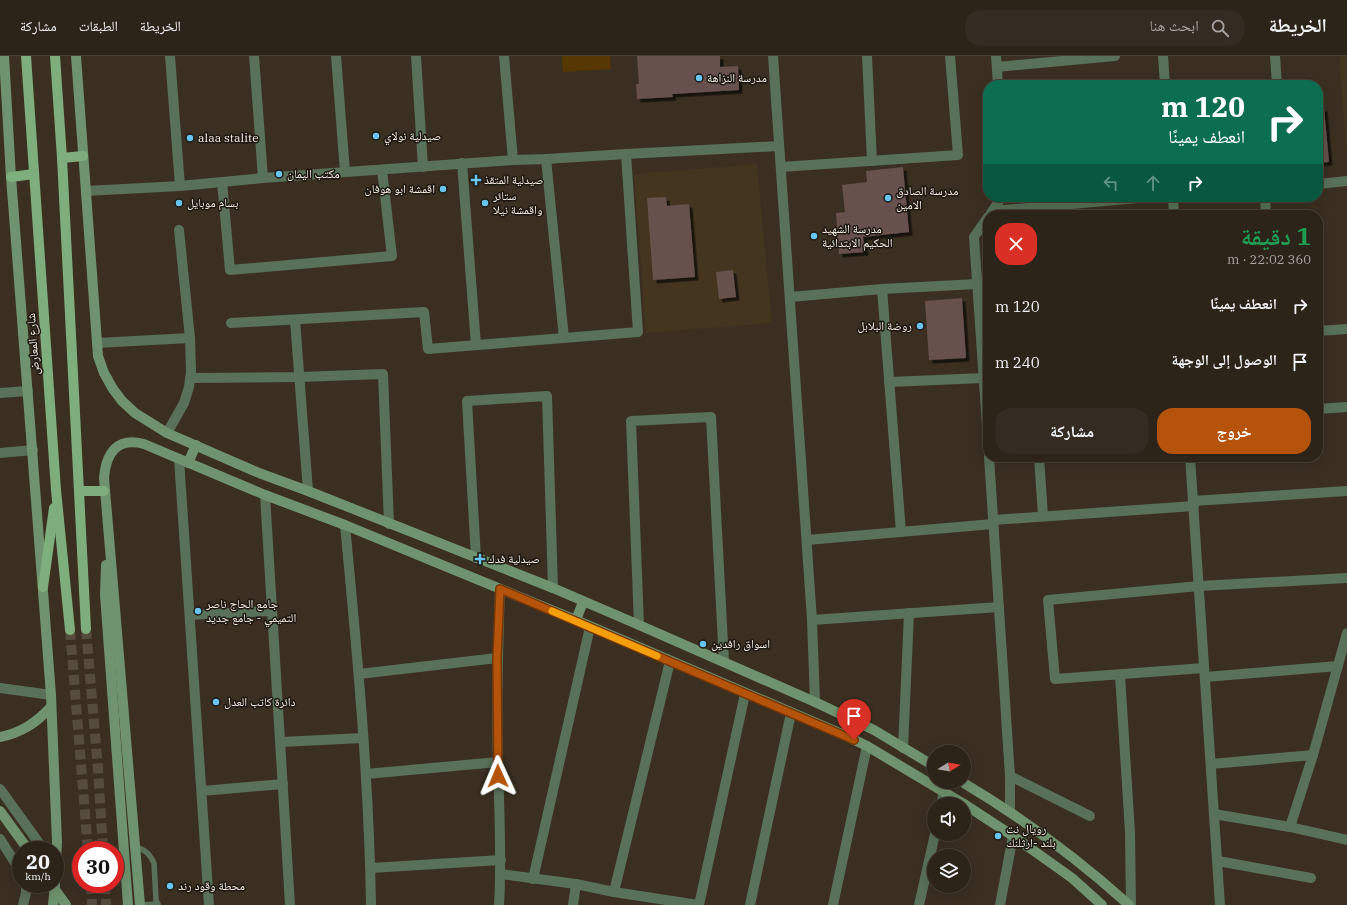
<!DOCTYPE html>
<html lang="ar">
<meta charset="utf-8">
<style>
body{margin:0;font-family:"IBM Plex Serif","Noto Naskh Arabic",serif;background:#342b22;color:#f1f3f6;direction:rtl;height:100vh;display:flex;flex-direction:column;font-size:15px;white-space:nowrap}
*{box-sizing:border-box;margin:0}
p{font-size:13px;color:#a6a4a2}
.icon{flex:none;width:22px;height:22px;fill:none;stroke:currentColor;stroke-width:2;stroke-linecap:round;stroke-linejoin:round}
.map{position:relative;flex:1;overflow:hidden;direction:ltr}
.side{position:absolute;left:983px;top:154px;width:340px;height:252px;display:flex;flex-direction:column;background:#2c2319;border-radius:16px;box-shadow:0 4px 16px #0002,0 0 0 1px #484038;direction:rtl}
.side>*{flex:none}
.banner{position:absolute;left:983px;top:24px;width:340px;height:122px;border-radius:16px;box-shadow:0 4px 16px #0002,0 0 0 1px #484038;direction:rtl;background:#0b6e4f;color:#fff;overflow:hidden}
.needle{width:26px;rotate:79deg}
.tools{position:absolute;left:927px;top:689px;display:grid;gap:8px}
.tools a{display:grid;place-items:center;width:44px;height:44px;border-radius:50%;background:#2c2319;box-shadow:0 4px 16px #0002,0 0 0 1px #484038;font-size:20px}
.speed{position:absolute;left:12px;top:785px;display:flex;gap:8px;font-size:20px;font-weight:700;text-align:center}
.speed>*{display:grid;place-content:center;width:52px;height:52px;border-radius:50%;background:#2c2319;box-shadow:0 4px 16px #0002,0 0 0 1px #484038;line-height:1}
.speed small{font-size:10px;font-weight:400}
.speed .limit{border:6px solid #d22;background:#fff;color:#111}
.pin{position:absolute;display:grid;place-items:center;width:34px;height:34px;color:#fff;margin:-41px -17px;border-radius:50% 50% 50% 0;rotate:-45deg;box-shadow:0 0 4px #0007}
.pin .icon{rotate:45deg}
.me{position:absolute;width:44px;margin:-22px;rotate:359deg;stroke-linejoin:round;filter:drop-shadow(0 0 3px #0008)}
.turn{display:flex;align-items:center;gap:14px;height:84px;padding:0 12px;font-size:18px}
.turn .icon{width:52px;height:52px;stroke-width:2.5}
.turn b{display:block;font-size:28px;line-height:34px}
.lanes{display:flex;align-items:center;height:38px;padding:0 12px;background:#0003;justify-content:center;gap:20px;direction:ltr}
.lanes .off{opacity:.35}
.round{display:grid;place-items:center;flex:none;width:42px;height:42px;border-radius:16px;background:#342b22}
.summary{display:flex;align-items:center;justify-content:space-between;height:68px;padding:0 12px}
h1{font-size:24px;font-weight:700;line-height:30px;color:#1e9e55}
.cta{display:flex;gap:8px;margin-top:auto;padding:8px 12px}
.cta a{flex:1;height:46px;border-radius:16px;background:#b45309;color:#fff;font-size:16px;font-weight:700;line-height:46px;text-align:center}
.cta a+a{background:#342b22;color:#f1f3f6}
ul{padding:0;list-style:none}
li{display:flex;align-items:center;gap:12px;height:56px;padding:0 12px}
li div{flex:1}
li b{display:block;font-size:15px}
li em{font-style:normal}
header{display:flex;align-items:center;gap:24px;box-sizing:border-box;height:56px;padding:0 20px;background:#2c2319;border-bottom:1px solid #484038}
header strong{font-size:19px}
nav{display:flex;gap:22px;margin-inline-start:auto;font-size:14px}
.search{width:280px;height:36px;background:#342b22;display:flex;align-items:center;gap:10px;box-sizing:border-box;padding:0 14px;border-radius:16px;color:#a6a4a2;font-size:15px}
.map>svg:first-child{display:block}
.built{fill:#443521}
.green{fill:#573702}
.building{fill:#66514e;filter:url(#shadow)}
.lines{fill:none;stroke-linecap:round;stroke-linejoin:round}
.primary-tunnel{stroke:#564c3e;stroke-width:10;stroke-dasharray:10 5;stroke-linecap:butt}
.lane{stroke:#597059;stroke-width:5.5}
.street{stroke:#597059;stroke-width:10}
.secondary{stroke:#6f936e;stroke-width:10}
.primary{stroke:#7fae7e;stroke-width:10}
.secondary-bridge{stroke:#6f936e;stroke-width:10}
.route-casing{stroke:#753606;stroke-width:10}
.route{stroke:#b45309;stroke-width:7}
.slow{stroke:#f59e0b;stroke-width:7}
.poi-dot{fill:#68c4f0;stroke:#1d1811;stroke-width:1.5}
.labels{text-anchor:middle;stroke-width:3;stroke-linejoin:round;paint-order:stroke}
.poi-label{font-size:12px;fill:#f5eee5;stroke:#1d1811;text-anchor:start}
.street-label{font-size:12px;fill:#f5eee5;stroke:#1d1811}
</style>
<header>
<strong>الخريطة</strong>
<div class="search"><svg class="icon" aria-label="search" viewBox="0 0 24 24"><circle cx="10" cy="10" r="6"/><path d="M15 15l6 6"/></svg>ابحث هنا</div>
<nav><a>الخريطة</a><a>الطبقات</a><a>مشاركة</a></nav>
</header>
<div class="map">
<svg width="1347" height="849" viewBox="0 0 1347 849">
<defs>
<filter id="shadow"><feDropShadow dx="3.5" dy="3.5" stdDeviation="0" flood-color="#0009"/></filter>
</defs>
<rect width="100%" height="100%" fill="#3a2f21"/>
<g class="built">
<path d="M 1339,0 L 1347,0 L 1347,102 Z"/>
<path d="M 757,108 L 772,267 L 646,277 L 634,118 Z"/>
</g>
<path class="green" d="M 562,0 L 610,0 L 611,13 L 563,16 Z"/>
<g class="building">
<path d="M 637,0 L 720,0 L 720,11 L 738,10 L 739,34 L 672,38 L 673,41 L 637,43 L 636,28 L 639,28 Z"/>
<path d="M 1318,52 L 1324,52 L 1329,106 L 1318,107 Z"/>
<path d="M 903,111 L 909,176 L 863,181 L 865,196 L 839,198 L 836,157 L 845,156 L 842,129 L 867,126 L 866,115 Z"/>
<path d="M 666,141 L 667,150 L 689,148 L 695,221 L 653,224 L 647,142 Z"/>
<path d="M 733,214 L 736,241 L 719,243 L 716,216 Z"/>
<path d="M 962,242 L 966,302 L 929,304 L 925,245 Z"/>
</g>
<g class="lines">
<g class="primary-tunnel">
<path d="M 86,573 L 98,713 L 103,794"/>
<path d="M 70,574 L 88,794"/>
<path d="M 91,828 L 92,849"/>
<path d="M 105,828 L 106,849"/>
</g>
<g class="lane">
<path d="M 134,791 C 144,792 150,798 154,807 L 156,844 L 158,849"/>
<path d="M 140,849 L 158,848"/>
</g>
<g class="street">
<path d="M 170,0 L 180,130"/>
<path d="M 254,0 L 263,122"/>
<path d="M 336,0 L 345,116"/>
<path d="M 416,0 L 423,111"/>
<path d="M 504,0 L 513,104"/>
<path d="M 773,0 L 812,564 L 815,646"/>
<path d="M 867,0 L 872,105"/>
<path d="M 996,0 L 998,29"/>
<path d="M 1163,0 L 1165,29"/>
<path d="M 1275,0 L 1277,29"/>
<path d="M 997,11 L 1115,0"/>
<path d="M 546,103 L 564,282"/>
<path d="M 462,107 L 476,289"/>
<path d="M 781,111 L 958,99 L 950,0"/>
<path d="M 222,126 L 230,214 L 392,200 L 382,114"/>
<path d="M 1318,128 L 1347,125"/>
<path d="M 86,135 L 180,130 L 263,122 L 513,104 L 546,103 L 626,98 L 779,90"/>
<path d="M 1173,141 L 1174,159"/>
<path d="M 1265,141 L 1266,159"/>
<path d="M 993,155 L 1149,141"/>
<path d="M 991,157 L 1002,141"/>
<path d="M 988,161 L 974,181 L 988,385"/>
<path d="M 882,233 L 901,476"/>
<path d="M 790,241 L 882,233 L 977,228"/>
<path d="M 295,264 L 308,435"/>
<path d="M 231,267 L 424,256 L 428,293 L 638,276 L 626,98"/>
<path d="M 1318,275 L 1347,273"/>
<path d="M 97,287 L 190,282"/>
<path d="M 191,322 L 300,321 L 383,318 L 389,468"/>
<path d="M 889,326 L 984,322"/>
<path d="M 0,337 L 28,335"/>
<path d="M 1318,353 L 1347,351"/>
<path d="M 167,377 L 184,347 L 189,331 L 191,315 L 190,282 L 179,174"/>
<path d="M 0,397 L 33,394"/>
<path d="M 989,401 L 1010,720 L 1010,756"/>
<path d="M 1039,401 L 1043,460"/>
<path d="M 1190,401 L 1220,849"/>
<path d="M 179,403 L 209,849"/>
<path d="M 265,439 L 290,849"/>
<path d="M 1193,445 L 1347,435"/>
<path d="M 993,464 L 1194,450"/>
<path d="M 345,469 C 357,595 369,722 371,849"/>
<path d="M 807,484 L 993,468"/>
<path d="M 476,502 L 467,345 L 547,340 L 553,532"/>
<path d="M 190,559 L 271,555"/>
<path d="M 812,564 L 999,551"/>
<path d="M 639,569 L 631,365 L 711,361 L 724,606"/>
<path d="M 1204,612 L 1055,623 L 1048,544 L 1199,530 L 1347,522"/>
<path d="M 359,618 L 497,602"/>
<path d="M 1120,619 L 1130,776 L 1131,849"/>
<path d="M 1205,621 L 1338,610"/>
<path d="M 0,632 L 51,639"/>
<path d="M 281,686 L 363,682"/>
<path d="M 903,692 L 909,557"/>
<path d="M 1211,708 L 1313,699"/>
<path d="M 366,718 L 498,706"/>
<path d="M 1010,720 L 1090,760"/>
<path d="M 0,733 L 44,794"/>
<path d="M 202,735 L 283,728"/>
<path d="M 941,748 L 944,736"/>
<path d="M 1214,758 L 1290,771 L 1347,784"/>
<path d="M 1290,771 L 1313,699 L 1347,577"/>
<path d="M 0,783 L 21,816"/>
<path d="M 1218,805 L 1311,822"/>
<path d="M 371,812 L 501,804"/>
<path d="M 501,818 L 576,828 L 614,836 L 698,849"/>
<path d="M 533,823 L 590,571"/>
<path d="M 614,836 L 670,605"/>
<path d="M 23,849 L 26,837 L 26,828"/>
<path d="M 499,849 C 502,801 499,754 498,706 C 496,648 498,591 500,533"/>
<path d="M 573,849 L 576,828"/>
<path d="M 699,849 L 745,638"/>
<path d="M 750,849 L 791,657"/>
<path d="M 833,849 L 867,690"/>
<path d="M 919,849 L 935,778"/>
<path d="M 1000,849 L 1013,780"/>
</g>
<g class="secondary">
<path d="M 4,0 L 11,121 L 51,639 L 57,786 L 55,825"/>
<path d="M 76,0 L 98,300 L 104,317 L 113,333 L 122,345 L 135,357 L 167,377 L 259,417 L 308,435 L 553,532 L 639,569 L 815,646 L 874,674 L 934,710"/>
<path d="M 188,407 L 196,389"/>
<path d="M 106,509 L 105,539 L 128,849"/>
<path d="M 576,564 L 583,546"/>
<path d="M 0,681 C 21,677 36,667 51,651"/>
<path d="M 962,726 C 1021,761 1078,803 1129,849"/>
<path d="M 964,748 L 1013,780 L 1072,822 L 1102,849"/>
<path d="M 0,755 L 24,788"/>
<path d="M 53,849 L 55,828"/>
<path d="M 140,849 L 104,422 C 106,397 117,381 144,388 L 265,439 L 345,469 L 576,564 L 842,678 L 867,690 L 964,748"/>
</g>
<g class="primary">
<path d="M 26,0 L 56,434 L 70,574"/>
<path d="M 55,0 L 62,102 L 86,573"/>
<path d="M 62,102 L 83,100"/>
<path d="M 11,121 L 34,118"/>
<path d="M 80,435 L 104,435"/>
<path d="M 43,531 L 54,452"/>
</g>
<g class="secondary-bridge">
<path d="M 24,788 L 28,794"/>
<path d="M 51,828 L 66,849"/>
</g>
</g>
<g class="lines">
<g class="route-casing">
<path id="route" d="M 498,720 L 497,602 L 500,533 L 854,684"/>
</g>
<use href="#route" class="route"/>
<path class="slow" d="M 552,555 L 657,600"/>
</g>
<g class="poi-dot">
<circle cx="699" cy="22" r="4"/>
<circle cx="376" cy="80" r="4"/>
<circle cx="190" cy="82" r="4"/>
<circle cx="279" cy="118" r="4"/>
<path d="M474 118h4v4h4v4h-4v4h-4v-4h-4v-4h4z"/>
<circle cx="443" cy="133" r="4"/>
<circle cx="888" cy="142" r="4"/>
<circle cx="179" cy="147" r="4"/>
<circle cx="485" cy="147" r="4"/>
<circle cx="814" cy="180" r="4"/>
<circle cx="920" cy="270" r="4"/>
<path d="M478 497h4v4h4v4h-4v4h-4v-4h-4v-4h4z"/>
<circle cx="198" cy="555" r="4"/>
<circle cx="703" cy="588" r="4"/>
<circle cx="216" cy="646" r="4"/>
<circle cx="998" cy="780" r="4"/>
<circle cx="170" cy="830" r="4"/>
</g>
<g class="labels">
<g class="poi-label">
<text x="707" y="26">مدرسة النزاهة</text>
<text x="384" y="84">صيدلية نولاي</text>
<text x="198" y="86">alaa stalite</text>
<text x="287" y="122">مكتب اليمان</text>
<text x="484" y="128">صيدلية المتقذ</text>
<text x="435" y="137" text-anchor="end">اقمشة ابو هوفان</text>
<text x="896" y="139">مدرسة الصادق<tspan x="896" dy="14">الامين</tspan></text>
<text x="493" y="144">ستائر<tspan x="493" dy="14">واقمشة نيلا</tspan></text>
<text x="187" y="151">بسام موبايل</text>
<text x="822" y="177">مدرسة الشهيد<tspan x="822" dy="14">الحكيم الابتدائية</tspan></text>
<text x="912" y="274" text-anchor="end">روضة البلابل</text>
<text x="488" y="507">صيدلية فدك</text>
<text x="206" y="552">جامع الحاج ناصر<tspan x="206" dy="14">التميمي - جامع جديد</tspan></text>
<text x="711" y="592">اسواق رافدين</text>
<text x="224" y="650">دائرة كاتب العدل</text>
<text x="1006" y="777">رويال نت<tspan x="1006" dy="14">بلند -ارثلنك</tspan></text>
<text x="178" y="834">محطة وقود رند</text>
</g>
<g class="street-label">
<text transform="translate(33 288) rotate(-94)" y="4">شارع المعارض</text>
</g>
</g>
</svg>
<div class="tools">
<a><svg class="needle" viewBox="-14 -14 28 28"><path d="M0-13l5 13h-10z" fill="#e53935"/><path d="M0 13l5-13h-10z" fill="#a6a4a2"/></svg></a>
<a><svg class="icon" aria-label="sound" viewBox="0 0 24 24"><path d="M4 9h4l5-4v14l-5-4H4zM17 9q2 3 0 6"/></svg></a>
<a><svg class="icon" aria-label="layers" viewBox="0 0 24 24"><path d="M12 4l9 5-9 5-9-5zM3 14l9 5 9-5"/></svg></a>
</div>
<div class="speed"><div>20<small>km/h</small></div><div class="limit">30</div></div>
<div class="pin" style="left:854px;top:684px;background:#d93025"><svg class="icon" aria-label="arrive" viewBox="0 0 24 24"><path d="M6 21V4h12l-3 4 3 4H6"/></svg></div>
<svg class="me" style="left:498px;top:720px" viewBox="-20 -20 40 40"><path d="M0-17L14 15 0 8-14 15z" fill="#b45309" stroke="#fff" stroke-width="4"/></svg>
<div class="banner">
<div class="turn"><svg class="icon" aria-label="right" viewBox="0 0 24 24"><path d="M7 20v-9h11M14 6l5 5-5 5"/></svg><div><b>120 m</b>انعطف يمينًا</div></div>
<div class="lanes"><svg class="icon off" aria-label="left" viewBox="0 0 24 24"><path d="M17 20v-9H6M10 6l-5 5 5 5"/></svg><svg class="icon off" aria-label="ahead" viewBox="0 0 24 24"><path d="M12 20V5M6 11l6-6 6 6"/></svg><svg class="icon" aria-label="right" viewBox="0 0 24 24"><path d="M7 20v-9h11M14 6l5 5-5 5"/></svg></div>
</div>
<section class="side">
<div class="summary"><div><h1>1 دقيقة</h1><p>360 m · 22:02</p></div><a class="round" style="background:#d93025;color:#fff"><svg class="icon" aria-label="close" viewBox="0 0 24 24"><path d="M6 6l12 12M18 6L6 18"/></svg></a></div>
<ul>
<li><svg class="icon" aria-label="right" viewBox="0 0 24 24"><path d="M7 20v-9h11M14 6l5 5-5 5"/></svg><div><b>انعطف يمينًا</b></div><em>120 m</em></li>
<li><svg class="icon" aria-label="arrive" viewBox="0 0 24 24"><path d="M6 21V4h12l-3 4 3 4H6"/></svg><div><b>الوصول إلى الوجهة</b></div><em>240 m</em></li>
</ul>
<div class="cta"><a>خروج</a><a>مشاركة</a></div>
</section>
</div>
